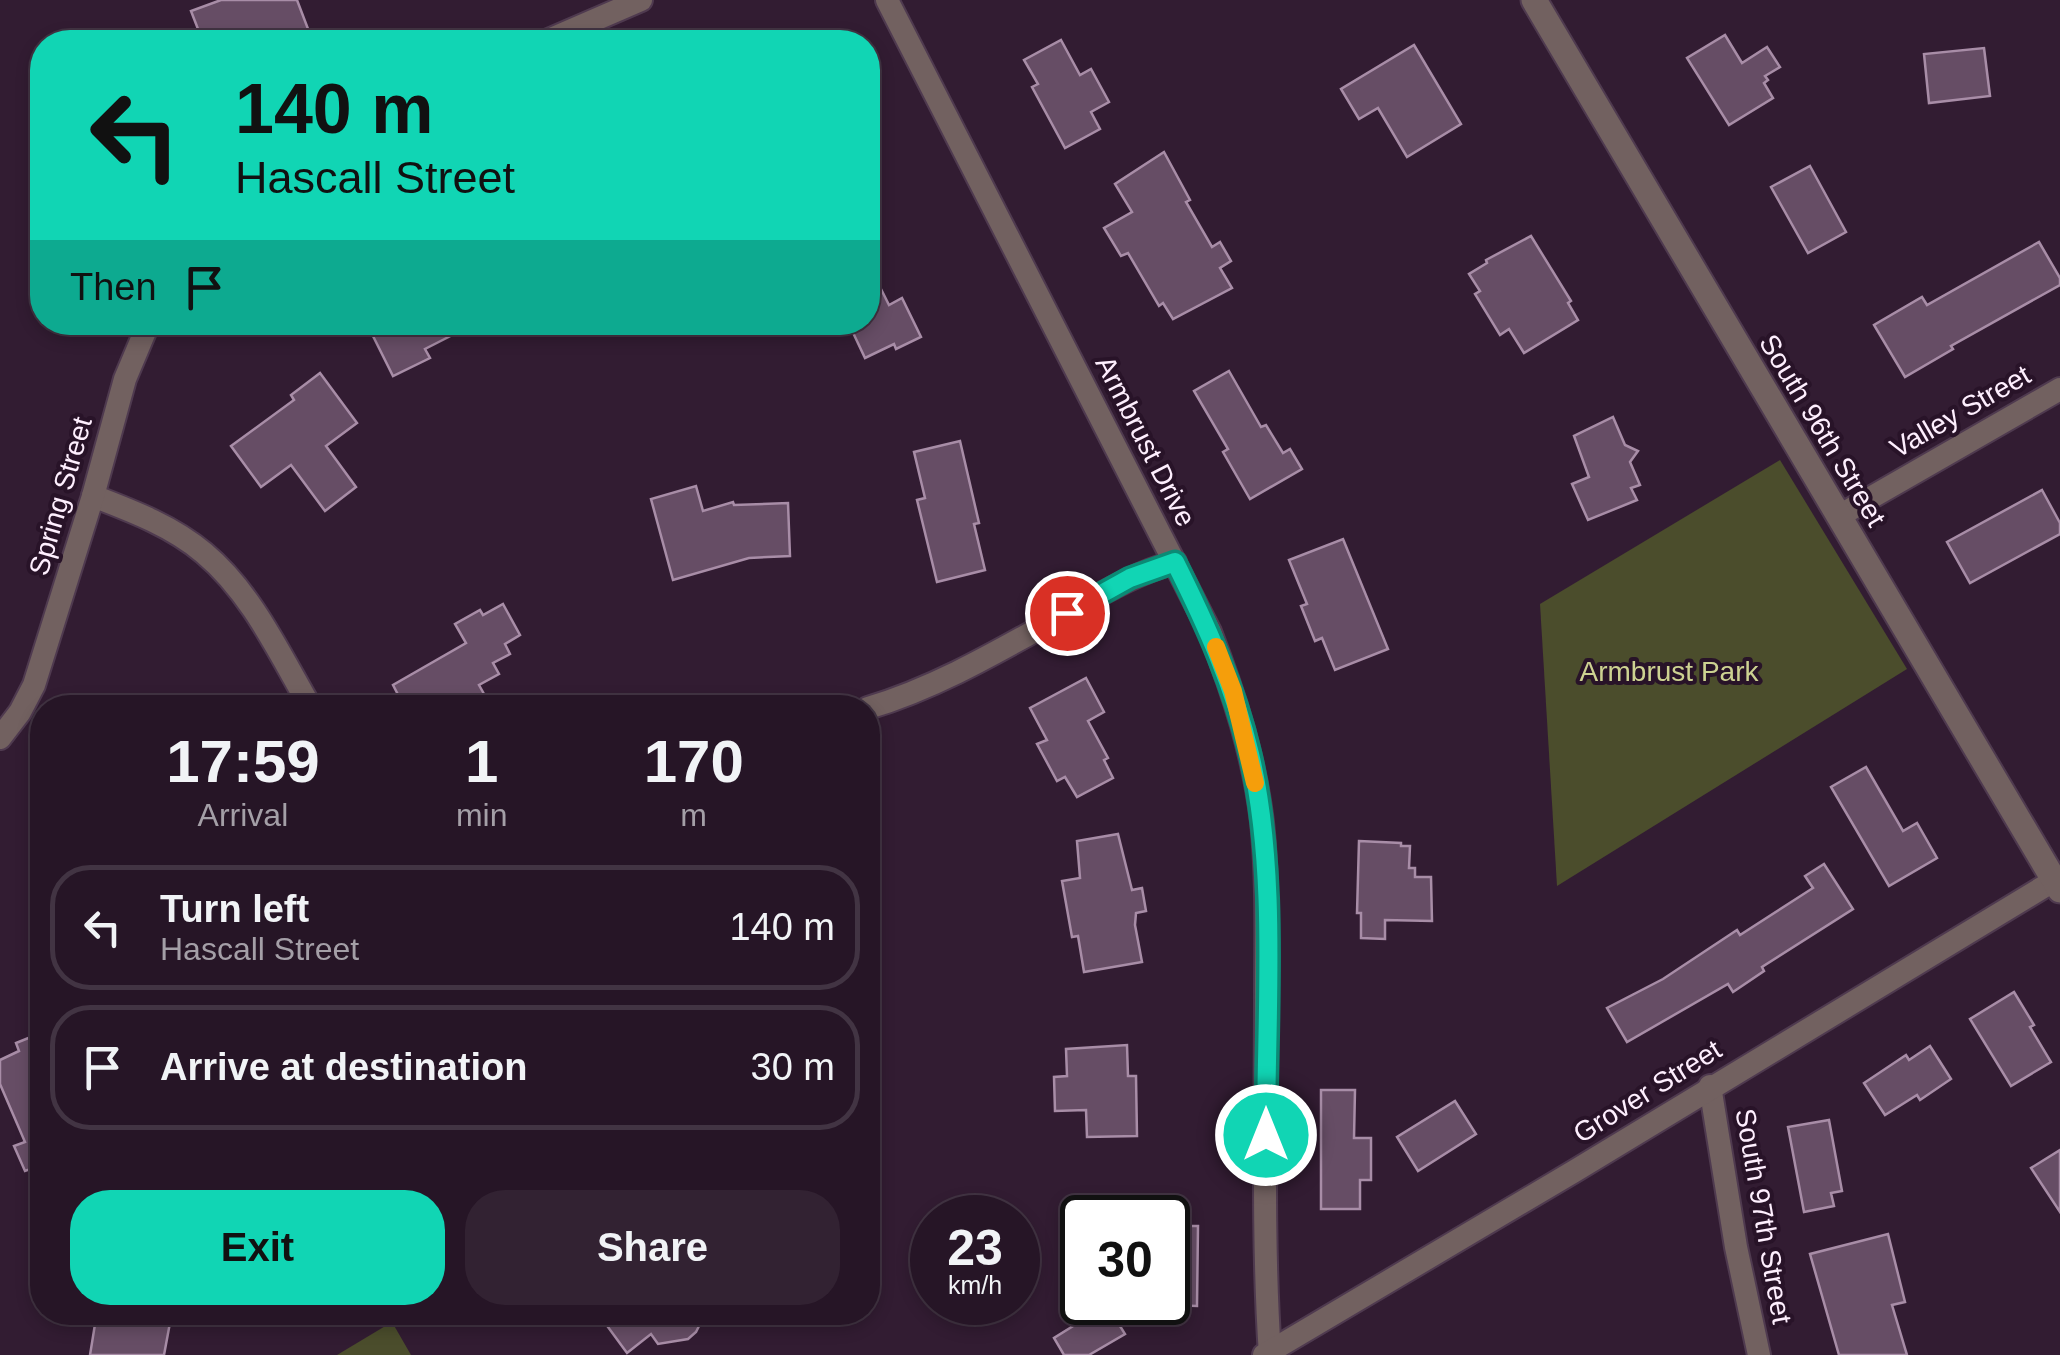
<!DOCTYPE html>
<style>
body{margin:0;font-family:Arial,sans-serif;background:#322232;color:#f1f3f6;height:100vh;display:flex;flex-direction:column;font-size:38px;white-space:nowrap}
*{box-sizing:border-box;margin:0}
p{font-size:32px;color:#a49fa7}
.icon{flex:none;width:55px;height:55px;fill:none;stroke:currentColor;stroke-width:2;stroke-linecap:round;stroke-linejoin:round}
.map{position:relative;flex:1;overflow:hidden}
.sheet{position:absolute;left:30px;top:695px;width:850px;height:630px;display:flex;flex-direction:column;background:#261526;border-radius:40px;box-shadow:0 5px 15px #0003,0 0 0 2px #423443}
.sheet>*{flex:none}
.guide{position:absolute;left:30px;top:30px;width:850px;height:305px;border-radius:40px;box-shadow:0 5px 15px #0003,0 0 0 2px #423443;background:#11d5b4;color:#111;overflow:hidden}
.speed{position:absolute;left:910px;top:1195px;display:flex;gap:20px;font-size:50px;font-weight:700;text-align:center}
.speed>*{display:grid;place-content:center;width:130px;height:130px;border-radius:50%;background:#261526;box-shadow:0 5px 15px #0003,0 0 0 2px #423443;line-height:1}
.speed small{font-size:25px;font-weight:400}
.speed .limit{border:5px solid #111;border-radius:15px;background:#fff;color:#111}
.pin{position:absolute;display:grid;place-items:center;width:85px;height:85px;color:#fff;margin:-42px;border:5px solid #fff;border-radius:50%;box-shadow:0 2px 10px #0007}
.me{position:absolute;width:110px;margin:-55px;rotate:0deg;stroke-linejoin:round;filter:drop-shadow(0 0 8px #0008)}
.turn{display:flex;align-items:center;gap:35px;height:210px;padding:0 40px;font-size:45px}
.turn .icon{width:130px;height:130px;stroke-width:2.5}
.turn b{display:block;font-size:70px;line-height:85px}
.then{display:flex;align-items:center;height:95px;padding:0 40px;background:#0003;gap:20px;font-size:38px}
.eta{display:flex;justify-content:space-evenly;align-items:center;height:170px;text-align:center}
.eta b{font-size:60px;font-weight:700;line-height:70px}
.action{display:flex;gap:20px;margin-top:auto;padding:20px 40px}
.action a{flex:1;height:115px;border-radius:40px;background:#11d5b4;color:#111;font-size:40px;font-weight:700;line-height:115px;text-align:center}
.action a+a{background:#322232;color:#f1f3f6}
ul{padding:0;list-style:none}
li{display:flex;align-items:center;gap:30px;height:125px;margin:0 20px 15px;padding:0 20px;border:5px solid #423443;border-radius:40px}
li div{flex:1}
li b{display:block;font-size:38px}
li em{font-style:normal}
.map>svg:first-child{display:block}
.green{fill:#4b4d2c}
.building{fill:#664d65;stroke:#a88da7;stroke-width:2.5}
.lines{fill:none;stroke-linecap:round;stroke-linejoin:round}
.minor-casing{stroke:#4f3a4f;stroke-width:26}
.tertiary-casing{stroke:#4f3a4f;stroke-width:29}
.minor{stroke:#726160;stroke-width:22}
.tertiary{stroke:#726160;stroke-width:25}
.route-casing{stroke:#0b8a75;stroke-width:25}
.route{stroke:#11d5b4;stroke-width:18}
.slow{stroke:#f59e0b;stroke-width:18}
.labels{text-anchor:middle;stroke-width:8;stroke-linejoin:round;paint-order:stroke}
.street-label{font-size:28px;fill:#feeffe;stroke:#281328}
.park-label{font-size:28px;fill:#cdd291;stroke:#281328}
</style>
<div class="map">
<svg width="2060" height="1355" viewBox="0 0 2060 1355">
<rect width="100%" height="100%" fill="#321c32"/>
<g class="green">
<path d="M 1780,460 L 1907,669 L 1557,886 L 1540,604 Z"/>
<path d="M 392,1322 L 411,1355 L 337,1355 Z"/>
</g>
<g class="building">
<path d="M 221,0 L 297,0 L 313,42 L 203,42 L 191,11 Z"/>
<path d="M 1725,35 L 1742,63 L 1767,47 L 1780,67 L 1765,76 L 1768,80 L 1764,83 L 1773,98 L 1729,125 L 1687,58 Z"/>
<path d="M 1061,40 L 1080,75 L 1091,69 L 1109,102 L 1091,112 L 1100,129 L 1065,148 L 1032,87 L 1038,84 L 1024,60 Z"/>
<path d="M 1414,45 L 1461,124 L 1407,157 L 1378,108 L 1359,119 L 1341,89 Z"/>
<path d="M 1984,48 L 1990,96 L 1929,103 L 1924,54 Z"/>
<path d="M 1164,152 L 1190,200 L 1186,202 L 1212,247 L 1220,242 L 1231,261 L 1220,268 L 1232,288 L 1173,319 L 1163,303 L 1159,306 L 1128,253 L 1121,256 L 1104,228 L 1132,212 L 1115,184 Z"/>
<path d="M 1810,166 L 1846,232 L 1808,253 L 1771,187 Z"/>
<path d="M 1531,236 L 1571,301 L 1568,303 L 1578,320 L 1524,353 L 1509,329 L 1500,335 L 1475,294 L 1480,291 L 1469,274 L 1487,263 L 1486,260 Z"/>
<path d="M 2039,242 L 2060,278 L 2060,285 L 1951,346 L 1953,349 L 1905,377 L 1874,325 L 1922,297 L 1927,305 Z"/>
<path d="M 868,263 L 889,305 L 902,298 L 921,337 L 896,349 L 894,344 L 865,358 L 848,322 L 868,322 Z"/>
<path d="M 366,322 L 478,322 L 425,349 L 430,358 L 393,376 Z"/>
<path d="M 1229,371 L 1261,427 L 1266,425 L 1283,453 L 1290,449 L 1302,469 L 1250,499 L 1223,452 L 1228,449 L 1194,391 Z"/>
<path d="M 320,373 L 357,423 L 326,446 L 356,487 L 325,511 L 291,465 L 261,487 L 231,446 L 294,400 L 291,395 Z"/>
<path d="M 1613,417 L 1625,445 L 1638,451 L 1630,462 L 1640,485 L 1631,488 L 1637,500 L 1588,520 L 1572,484 L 1589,477 L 1574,436 Z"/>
<path d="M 960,441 L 979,523 L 974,524 L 985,570 L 937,582 L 917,500 L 925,498 L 914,452 Z"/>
<path d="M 696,486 L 703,511 L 733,502 L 734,505 L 788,503 L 790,556 L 749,558 L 673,580 L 651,499 Z"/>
<path d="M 2042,490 L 2060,523 L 2060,534 L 1970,583 L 1947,542 Z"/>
<path d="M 1343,539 L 1388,649 L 1335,670 L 1322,638 L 1315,641 L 1301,606 L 1307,604 L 1289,560 Z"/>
<path d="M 503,604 L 520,635 L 505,644 L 510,654 L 493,663 L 499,674 L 479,685 L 484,694 L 460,708 L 405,708 L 393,685 L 466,643 L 455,624 L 480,610 L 483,615 Z"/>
<path d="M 1086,678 L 1104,712 L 1088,721 L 1108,758 L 1104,760 L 1113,778 L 1077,797 L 1065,777 L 1057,781 L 1037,744 L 1047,740 L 1030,708 Z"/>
<path d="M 1866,767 L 1903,831 L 1917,823 L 1937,858 L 1889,886 L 1831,787 Z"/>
<path d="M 1118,834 L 1132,890 L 1142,888 L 1146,911 L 1136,913 L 1135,925 L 1142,962 L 1084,972 L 1078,936 L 1072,937 L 1062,881 L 1080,878 L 1077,841 Z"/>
<path d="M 1359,841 L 1401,843 L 1401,846 L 1410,846 L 1409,868 L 1415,868 L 1415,877 L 1431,877 L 1432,921 L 1385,920 L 1385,939 L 1361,938 L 1361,913 L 1357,913 Z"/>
<path d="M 1824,864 L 1853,909 L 1762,967 L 1764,971 L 1733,992 L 1728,984 L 1627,1042 L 1607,1008 L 1663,979 L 1737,930 L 1740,935 L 1813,888 L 1805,876 Z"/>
<path d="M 2014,992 L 2034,1025 L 2030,1027 L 2051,1062 L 2011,1086 L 1970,1019 Z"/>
<path d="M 36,1035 L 39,1043 L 42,1041 L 42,1183 L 36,1167 L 25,1171 L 14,1146 L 25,1142 L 0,1084 L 0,1060 L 19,1051 L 16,1043 Z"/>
<path d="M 1127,1045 L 1128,1076 L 1136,1076 L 1137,1136 L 1087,1137 L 1086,1110 L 1055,1111 L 1054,1077 L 1067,1076 L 1066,1049 Z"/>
<path d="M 1930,1046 L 1951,1079 L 1920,1100 L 1917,1095 L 1885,1115 L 1864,1083 L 1906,1055 L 1909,1060 Z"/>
<path d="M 1321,1090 L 1355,1090 L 1354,1138 L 1371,1138 L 1371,1180 L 1360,1180 L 1360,1209 L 1321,1209 Z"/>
<path d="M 1455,1101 L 1476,1134 L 1418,1171 L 1397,1137 Z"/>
<path d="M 1829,1120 L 1842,1191 L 1831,1193 L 1834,1206 L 1804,1212 L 1788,1127 Z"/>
<path d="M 2060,1150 L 2060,1212 L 2031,1168 Z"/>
<path d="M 1168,1226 L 1198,1226 L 1197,1306 L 1168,1305 Z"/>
<path d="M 1888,1234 L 1905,1302 L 1892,1305 L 1907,1355 L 1839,1355 L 1810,1254 Z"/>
<path d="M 1107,1305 L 1125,1334 L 1089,1355 L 1064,1355 L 1054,1338 Z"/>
<path d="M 97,1312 L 172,1312 L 164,1355 L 90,1355 Z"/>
<path d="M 597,1312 L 706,1312 L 696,1332 L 688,1339 L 658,1344 L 651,1334 L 627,1353 Z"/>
</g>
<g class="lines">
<g class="minor-casing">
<g id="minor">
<path d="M 887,0 L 1210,632 C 1234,694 1254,756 1262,822 C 1268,880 1266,939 1266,997 C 1266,1116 1262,1236 1270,1355"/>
<path d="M 544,42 L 641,0"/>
<path d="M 93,496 C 132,511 172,526 204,553 C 252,593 280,655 311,708"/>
<path d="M 1839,516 L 2060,389"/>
<path d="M 868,708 C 935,688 995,653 1056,619 C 1095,598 1132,574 1175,562"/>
<path d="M 0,738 L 20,712 L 34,685 L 93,496 L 125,379 L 149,322"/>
<path d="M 1710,1086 L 1736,1247 L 1759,1355"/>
<path d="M 1264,1355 L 1573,1172 L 2060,877"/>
</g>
</g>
<g class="tertiary-casing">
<path id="tertiary" d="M 1534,0 L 2060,890"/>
</g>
<use href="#minor" class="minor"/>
<use href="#tertiary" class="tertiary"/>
</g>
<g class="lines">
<g class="route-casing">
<path id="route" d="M 1067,613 L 1130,578 L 1175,562 C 1206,624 1234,686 1250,754 C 1278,872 1266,1013 1266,1135"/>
</g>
<use href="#route" class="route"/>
<path class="slow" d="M 1216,647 L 1233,691 L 1255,783"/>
</g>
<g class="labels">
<g class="street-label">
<text transform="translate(1960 411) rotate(-30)" y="10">Valley Street</text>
<text transform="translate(1823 430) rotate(59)" y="10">South 96th Street</text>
<text transform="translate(1146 441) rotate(63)" y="10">Armbrust Drive</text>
<text transform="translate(60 496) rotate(-74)" y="10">Spring Street</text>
<text transform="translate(1647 1091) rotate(-32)" y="10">Grover Street</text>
<text transform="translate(1764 1216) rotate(80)" y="10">South 97th Street</text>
</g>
<g class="park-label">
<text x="1669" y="681">Armbrust Park</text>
</g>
</g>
</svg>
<div class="speed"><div>23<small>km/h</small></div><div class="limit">30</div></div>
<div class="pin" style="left:1067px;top:613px;background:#d93025"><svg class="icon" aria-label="arrive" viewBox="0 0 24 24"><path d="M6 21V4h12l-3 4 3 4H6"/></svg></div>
<svg class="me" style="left:1266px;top:1135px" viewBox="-20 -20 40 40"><circle r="17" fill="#11d5b4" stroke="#fff" stroke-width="3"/><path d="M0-11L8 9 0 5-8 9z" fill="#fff"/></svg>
<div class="guide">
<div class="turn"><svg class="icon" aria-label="left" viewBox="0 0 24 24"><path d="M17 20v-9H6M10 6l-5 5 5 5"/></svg><div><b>140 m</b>Hascall Street</div></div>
<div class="then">Then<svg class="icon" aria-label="arrive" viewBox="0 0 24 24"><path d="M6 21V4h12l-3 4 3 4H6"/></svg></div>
</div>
<section class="sheet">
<div class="eta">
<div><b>17:59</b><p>Arrival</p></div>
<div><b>1</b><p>min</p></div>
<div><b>170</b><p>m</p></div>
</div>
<ul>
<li><svg class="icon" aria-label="left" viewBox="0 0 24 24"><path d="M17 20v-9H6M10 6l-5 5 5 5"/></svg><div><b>Turn left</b><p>Hascall Street</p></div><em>140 m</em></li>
<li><svg class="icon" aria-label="arrive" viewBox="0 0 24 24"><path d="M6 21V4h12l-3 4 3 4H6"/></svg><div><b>Arrive at destination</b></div><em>30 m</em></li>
</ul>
<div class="action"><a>Exit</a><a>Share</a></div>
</section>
</div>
